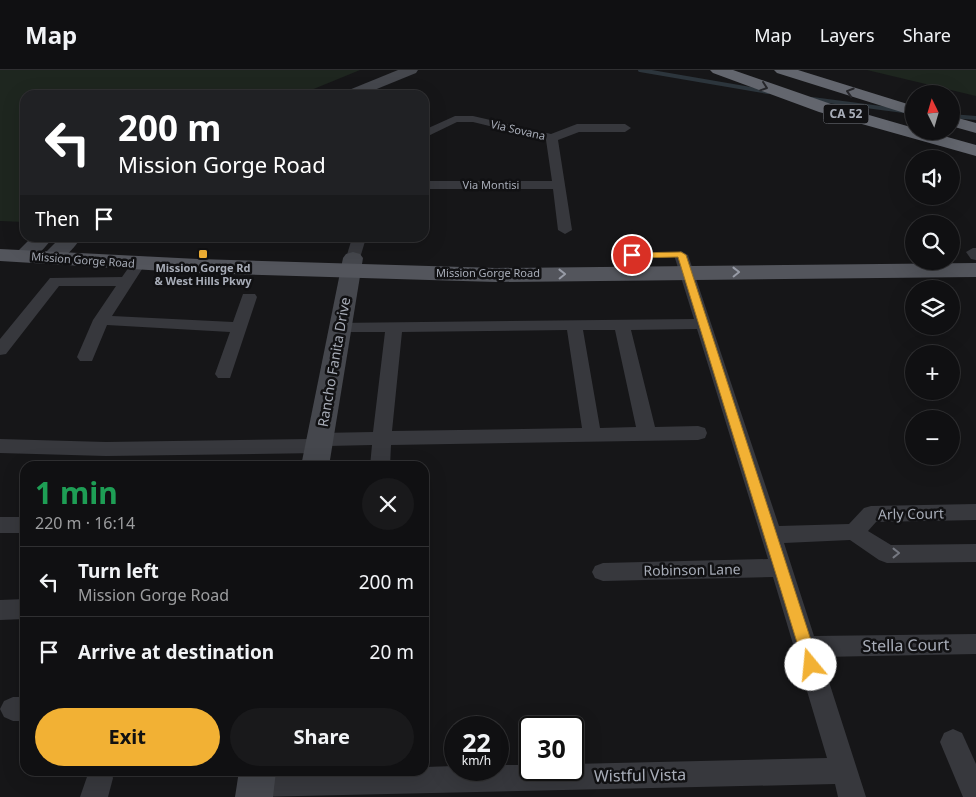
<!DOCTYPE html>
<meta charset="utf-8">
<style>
body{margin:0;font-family:"Noto Sans",sans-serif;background:#19191b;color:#f1f3f6;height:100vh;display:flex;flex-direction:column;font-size:19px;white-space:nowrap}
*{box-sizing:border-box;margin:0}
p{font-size:16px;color:#9c9d9f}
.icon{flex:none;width:28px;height:28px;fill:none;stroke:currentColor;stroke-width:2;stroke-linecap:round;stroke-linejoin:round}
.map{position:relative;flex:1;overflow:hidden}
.drawer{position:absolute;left:20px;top:391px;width:409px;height:315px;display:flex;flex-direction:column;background:#101012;border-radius:15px;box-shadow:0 5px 20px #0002,0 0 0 1px #303032}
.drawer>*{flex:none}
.guide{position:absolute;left:20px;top:20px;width:409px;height:152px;border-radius:15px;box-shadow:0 5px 20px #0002,0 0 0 1px #303032;background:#202124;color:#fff;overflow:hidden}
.needle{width:32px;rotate:355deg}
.fabs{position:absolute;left:905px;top:15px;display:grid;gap:10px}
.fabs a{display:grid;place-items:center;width:55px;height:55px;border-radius:50%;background:#101012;box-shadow:0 5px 20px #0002,0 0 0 1px #303032;font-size:25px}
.speed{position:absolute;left:444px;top:646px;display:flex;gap:10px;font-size:25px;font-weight:700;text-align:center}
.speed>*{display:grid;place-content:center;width:65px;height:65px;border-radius:50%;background:#101012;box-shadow:0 5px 20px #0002,0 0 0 1px #303032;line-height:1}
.speed small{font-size:12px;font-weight:400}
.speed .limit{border:2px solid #111;border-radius:8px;background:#fff;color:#111}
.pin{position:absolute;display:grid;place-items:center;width:42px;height:42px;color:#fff;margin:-21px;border:2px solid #fff;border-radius:50%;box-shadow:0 1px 5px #0007}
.me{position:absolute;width:55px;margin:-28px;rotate:343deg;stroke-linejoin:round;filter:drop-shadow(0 0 4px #0008)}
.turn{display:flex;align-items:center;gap:18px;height:105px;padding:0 15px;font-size:22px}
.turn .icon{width:65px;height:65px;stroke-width:2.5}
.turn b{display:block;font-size:35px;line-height:42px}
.then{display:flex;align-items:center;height:48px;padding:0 15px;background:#0003;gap:10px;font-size:19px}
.round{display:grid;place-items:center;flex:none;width:52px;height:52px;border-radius:26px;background:#19191b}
.head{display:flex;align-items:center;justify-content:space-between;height:85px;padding:0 15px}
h1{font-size:30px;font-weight:700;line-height:38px;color:#1e9e55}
.cta{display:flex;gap:10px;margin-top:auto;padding:10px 15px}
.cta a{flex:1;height:58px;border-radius:30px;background:#f2b134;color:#111;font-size:20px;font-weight:700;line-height:58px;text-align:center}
.cta a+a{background:#19191b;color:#f1f3f6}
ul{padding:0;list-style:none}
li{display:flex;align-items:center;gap:15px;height:70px;padding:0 15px;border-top:1px solid #303032}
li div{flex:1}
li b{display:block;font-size:19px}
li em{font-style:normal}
header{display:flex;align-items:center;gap:30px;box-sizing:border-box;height:70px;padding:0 25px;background:#101012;border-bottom:1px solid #303032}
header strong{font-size:24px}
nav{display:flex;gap:28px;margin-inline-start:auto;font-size:18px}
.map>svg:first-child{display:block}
.green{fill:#1e261f}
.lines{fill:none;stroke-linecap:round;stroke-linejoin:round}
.stream{stroke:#2c353c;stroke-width:4}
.street{fill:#37383d;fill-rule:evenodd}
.secondary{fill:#45474d;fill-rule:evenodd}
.primary{fill:#53555c;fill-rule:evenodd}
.highway{fill:#63666e;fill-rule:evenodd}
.oneway{stroke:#26262a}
.oneway2{stroke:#979ba6}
.oneway3{stroke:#757881}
.route{fill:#f2b134;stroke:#9d7322}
.poi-dot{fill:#f2b134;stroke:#111113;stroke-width:2}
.labels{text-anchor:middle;stroke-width:5;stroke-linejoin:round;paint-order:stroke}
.far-street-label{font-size:11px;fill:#a8adb8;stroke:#111113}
.far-poi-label{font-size:11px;font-weight:bold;fill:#a8adb8;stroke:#111113}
.shield{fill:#111113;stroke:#7b7e86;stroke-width:1}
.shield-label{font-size:12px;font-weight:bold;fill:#a8adb8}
.street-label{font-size:14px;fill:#a8adb8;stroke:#111113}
.near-street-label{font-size:16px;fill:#a8adb8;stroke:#111113}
</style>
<header>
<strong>Map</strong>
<nav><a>Map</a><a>Layers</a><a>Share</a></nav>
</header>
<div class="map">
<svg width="976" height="727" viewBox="0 0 976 727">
<rect width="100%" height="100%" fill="#161618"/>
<g class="green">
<path d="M 0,0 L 360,0 L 299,25 L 25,25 L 25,152 L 0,151 Z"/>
<path d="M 867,0 L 976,0 L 976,26 Z"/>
</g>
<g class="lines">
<g class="stream">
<path d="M 640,0 L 768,22"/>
<path d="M 812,29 L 904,41"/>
<path d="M 951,46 L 976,48"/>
</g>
<g class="street">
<path d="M 455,46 L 473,46 L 551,64 L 577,54 L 625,54 L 631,58 L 625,62 L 579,62 L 558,70 L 572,160 L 565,164 L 558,160 L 553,119 L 424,119 L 424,111 L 552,111 L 546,70 L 473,52 L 457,52 L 424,68 L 424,60 Z"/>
<path d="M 352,168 L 366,168 L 360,188 L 353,192 L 346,188 Z"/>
<path d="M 973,178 L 976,178 L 976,190 L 971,189 L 966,182 Z"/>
<path d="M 681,181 L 688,185 L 779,456 L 849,454 L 864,438 L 871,436 L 976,434 L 976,450 L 876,452 L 868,461 L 891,475 L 976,474 L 976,492 L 887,493 L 879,490 L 850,470 L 784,473 L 814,566 L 976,564 L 976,584 L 821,587 L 866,727 L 838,727 L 835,714 L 255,727 L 247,723 L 243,714 L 247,705 L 254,701 L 424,701 L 424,697 L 455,696 L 455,700 L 498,700 L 498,695 L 530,695 L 530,700 L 572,700 L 572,694 L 827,688 L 773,507 L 603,511 L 595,508 L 592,502 L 595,496 L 603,493 L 768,489 L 697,259 L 631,260 L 655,357 L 698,356 L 705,358 L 707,363 L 705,368 L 698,370 L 391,375 L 390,396 L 370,396 L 372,375 L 328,376 L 326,381 L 319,383 L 106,386 L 0,383 L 0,369 L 106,372 L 311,369 L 313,365 L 320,363 L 373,362 L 385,262 L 341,262 L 335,261 L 333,257 L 335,253 L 694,249 L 674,185 ZM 567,260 L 582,358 L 392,361 L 402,262 ZM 583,260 L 615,260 L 636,357 L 600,358 Z"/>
<path d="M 139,189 L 146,193 L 112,246 L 233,252 L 243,224 L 255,224 L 257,227 L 230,308 L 218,308 L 215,304 L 230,262 L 107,255 L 92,291 L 80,291 L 77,287 L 93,250 L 116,216 L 59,216 L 6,284 L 0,285 L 0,269 L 50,208 L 122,207 L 134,190 Z"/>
<rect x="0" y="447" width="25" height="16"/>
<path d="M 25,529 L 25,549 L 0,550 L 0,530 Z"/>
<path d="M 13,627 L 25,627 L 25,651 L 13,651 L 4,647 L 0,639 L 4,631 Z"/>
<path d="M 953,659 L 962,663 L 976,694 L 976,727 L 963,727 L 940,672 L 944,663 Z"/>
<path d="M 89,701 L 111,701 L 113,708 L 108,727 L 80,727 Z"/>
</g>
<g class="secondary">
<path d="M 398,0 L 418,0 L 416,3 L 362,25 L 341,25 L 344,22 Z"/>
<path d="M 31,168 L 52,168 C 44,180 31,194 16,190 L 13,186 Z"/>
<path d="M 60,168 L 81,168 C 72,181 59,196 43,192 L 40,188 Z"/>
<path d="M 353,182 L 360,184 L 363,188 L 329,396 L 301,396 L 343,188 L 346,184 Z"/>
<path d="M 239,701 L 276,701 L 273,727 L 235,727 Z"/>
</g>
<path class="primary" d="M 0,179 L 198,189 L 496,198 L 976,193 L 976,207 L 496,212 L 198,203 L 0,191 Z"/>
<g class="highway">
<path d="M 710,0 L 733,0 L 831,34 L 914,58 L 914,61 L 926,61 L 976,75 L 976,86 L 819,42 L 713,3 Z"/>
<path d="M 774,0 L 798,0 L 914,36 L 914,46 L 777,3 Z"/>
<path d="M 951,46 L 976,53 L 976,63 L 951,56 Z"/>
</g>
</g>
<defs><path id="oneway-chevron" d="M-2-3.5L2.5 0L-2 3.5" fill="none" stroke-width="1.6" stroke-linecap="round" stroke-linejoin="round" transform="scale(1.25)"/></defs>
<g class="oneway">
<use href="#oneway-chevron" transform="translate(764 17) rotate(19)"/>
<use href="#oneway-chevron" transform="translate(850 22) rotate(-163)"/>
</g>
<g class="oneway2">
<use href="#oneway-chevron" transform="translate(736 202) rotate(-1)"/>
<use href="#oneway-chevron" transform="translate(562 204) rotate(-1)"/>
</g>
<use class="oneway3" href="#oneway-chevron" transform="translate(896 483)"/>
<path class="route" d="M 681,182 L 686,185 L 819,595 L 817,600 L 811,602 L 806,600 L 804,595 L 678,187 L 632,188 L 627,185 L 632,183 Z"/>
<rect class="poi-dot" x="198" y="179" width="10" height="10" rx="2.5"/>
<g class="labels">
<g class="far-street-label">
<text transform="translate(518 60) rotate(13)" y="4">Via Sovana</text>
<text x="491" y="119">Via Montisi</text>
<text transform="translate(83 190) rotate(4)" y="4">Mission Gorge Road</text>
<text x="488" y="207">Mission Gorge Road</text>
</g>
<g class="far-poi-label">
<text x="203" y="202">Mission Gorge Rd<tspan x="203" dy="13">&amp; West Hills Pkwy</tspan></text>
</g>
<rect class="shield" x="823.5" y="34.5" width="45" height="19" rx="4"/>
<g class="shield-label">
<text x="846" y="48">CA 52</text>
</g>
<g class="street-label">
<text transform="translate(334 292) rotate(-80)" y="5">Rancho Fanita Drive</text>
<text transform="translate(911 444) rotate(-1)" y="5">Arly Court</text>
<text transform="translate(692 500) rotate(-1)" y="5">Robinson Lane</text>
</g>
<g class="near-street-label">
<text transform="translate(906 575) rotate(-1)" y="6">Stella Court</text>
<text transform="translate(640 705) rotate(-1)" y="6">Wistful Vista</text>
</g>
</g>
</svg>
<div class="fabs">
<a><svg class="needle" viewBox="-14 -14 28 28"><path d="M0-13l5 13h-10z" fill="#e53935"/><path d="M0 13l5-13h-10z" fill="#9c9d9f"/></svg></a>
<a><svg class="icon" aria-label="sound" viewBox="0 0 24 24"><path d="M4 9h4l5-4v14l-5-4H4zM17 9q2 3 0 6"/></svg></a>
<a><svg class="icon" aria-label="search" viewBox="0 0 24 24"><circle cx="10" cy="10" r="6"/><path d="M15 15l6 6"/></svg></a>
<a><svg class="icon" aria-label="layers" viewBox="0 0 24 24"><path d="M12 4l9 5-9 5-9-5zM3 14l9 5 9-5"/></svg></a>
<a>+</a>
<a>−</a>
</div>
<div class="speed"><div>22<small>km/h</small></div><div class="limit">30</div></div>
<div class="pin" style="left:632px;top:185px;background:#d93025"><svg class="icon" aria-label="arrive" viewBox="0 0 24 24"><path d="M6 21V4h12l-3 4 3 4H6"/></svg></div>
<svg class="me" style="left:811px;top:595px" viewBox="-20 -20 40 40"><circle r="19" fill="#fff"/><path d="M0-13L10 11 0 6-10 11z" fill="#f2b134"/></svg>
<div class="guide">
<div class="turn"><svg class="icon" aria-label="left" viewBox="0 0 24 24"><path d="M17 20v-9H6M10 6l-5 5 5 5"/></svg><div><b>200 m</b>Mission Gorge Road</div></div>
<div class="then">Then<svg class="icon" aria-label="arrive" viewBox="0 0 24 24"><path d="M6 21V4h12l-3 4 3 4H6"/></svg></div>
</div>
<section class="drawer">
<div class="head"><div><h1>1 min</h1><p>220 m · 16:14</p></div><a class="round"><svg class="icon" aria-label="close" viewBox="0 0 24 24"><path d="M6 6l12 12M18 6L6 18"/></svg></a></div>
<ul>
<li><svg class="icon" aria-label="left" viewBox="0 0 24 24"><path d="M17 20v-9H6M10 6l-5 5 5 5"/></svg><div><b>Turn left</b><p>Mission Gorge Road</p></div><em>200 m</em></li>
<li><svg class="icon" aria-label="arrive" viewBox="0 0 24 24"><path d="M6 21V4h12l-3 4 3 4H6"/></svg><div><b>Arrive at destination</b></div><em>20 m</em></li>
</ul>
<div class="cta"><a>Exit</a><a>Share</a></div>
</section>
</div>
